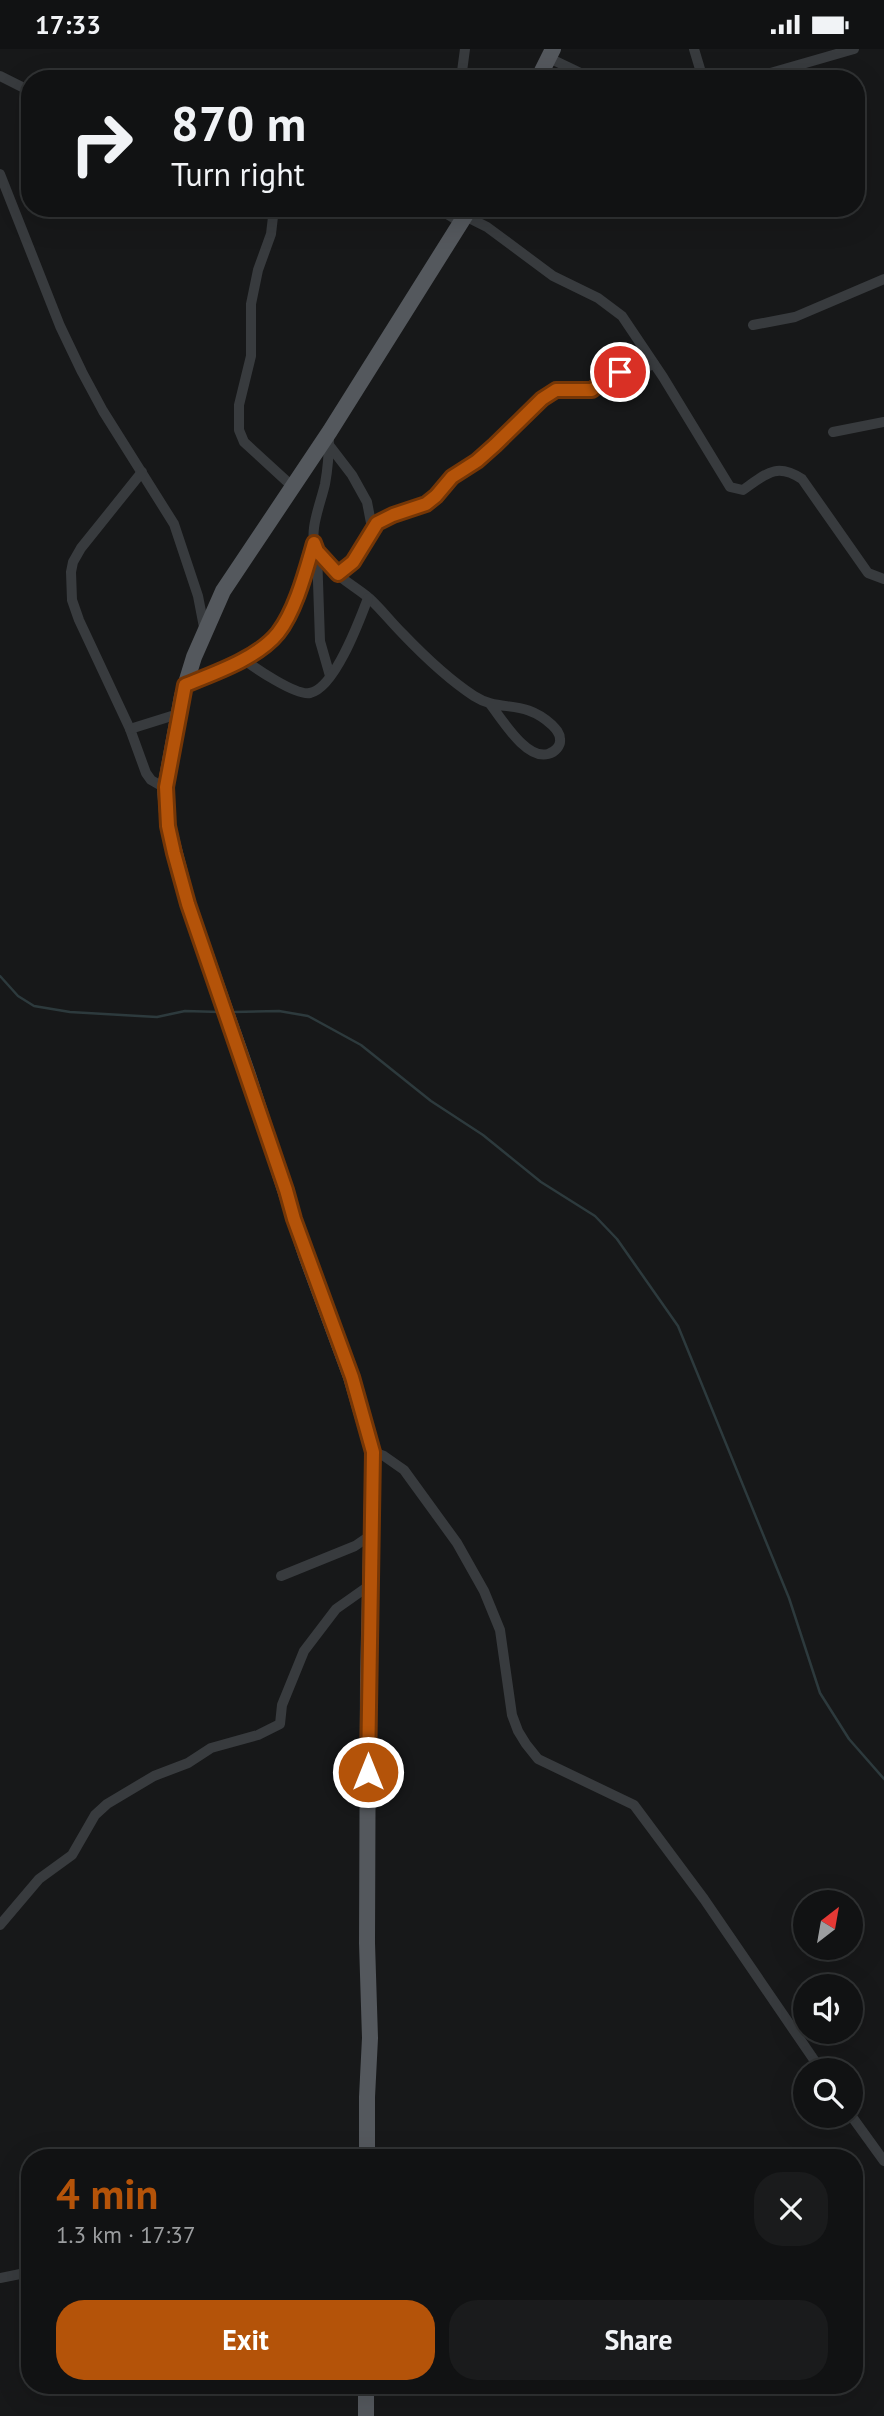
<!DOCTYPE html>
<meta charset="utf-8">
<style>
body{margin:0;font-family:"PT Sans",sans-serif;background:#1a1b1c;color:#f1f3f6;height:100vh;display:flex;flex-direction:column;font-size:26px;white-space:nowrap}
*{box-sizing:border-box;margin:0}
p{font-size:23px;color:#9c9ea0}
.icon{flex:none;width:38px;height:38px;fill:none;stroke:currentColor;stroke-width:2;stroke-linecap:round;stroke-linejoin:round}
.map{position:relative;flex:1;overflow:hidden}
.details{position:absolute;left:21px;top:2100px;width:842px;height:245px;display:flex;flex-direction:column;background:#111213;border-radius:28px;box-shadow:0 7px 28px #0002,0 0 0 2px #303233}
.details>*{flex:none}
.top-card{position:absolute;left:21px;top:21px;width:844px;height:147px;border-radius:28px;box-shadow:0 7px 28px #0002,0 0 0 2px #303233;background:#111213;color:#f1f3f6;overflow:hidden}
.needle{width:46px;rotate:31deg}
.controls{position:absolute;left:793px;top:1841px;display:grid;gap:14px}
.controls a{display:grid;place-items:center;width:70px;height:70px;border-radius:50%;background:#111213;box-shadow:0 7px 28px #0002,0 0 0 2px #303233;font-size:35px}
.pin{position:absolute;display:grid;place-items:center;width:60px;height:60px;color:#fff;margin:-30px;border:4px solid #fff;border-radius:50%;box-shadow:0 2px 7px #0007}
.me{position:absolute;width:77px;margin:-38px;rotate:0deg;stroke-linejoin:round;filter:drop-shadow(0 0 5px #0008)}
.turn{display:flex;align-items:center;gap:24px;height:147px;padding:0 35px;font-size:32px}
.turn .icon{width:91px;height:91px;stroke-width:2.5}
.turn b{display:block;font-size:49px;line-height:60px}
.round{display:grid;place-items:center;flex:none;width:74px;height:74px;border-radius:28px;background:#1a1b1c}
.summary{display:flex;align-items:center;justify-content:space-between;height:119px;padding:0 35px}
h1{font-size:42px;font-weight:800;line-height:52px;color:#b45309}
.button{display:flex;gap:14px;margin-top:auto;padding:14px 35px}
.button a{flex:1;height:80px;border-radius:28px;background:#b45309;color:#fff;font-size:28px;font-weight:800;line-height:80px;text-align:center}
.button a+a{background:#1a1b1c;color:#f1f3f6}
.status{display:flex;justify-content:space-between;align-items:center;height:49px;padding:0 35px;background:#111213;direction:ltr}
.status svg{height:19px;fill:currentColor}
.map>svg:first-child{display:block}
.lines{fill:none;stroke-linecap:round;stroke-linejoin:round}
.stream{stroke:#2d3a3d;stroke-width:2.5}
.street{stroke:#383b3e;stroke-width:10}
.primary{stroke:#54585d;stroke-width:16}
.route-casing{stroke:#753606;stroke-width:18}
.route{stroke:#b45309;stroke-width:12}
</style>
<div class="status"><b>17:33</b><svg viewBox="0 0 49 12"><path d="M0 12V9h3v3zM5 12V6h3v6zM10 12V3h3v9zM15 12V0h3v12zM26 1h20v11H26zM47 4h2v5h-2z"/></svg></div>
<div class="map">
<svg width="884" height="2367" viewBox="0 0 884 2367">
<rect width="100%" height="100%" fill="#171819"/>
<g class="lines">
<g class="stream">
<path d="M 0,927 L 18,947 L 34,957 L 70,963 L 139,967 L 157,968 L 185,962 L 220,963"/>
<path d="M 234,963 L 279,962 L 308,967 L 361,996 L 431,1052 L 483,1086 L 541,1133 L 595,1167 L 617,1190 L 678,1277 L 789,1549 L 820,1644 L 849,1690 L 884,1730"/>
</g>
<g class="street">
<path d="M 694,0 L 703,30"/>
<path d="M 549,9 L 593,30"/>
<path d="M 0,27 L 30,42"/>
<path d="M 461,30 L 465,0"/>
<path d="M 750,30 L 854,0"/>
<path d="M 0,125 L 60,277 L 82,323 L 103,362 L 174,475 L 198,547 L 204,578"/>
<path d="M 274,159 L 271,185 L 258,221 L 251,255 L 251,307 L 239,356 L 239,381 L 244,393 L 293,438"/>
<path d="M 430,159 L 447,165 L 460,173"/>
<path d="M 465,167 L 487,178 L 553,227 L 598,249 L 622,267 L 663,328 L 730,438 L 743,441 C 766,425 776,413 802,430 L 868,524 L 884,530"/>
<path d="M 753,276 L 795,268 L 884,230"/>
<path d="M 833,383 L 884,373"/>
<path d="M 329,387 C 329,403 328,419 325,435 C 321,454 307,484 317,503 C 328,523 352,535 369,549 C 381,560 391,573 402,584 C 424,607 448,630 474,647 C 500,664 523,649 552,676 C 556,680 560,684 560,690 C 561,697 555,703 548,705 C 526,711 502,670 490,655"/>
<path d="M 329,396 L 352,426 L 367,453 L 372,479"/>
<path d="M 142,423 L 81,499 L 73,513 L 71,523 L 72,551 L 79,571 L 130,680 L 146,724 L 151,731 L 165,739"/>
<path d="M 317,503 L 320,592 L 330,627"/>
<path d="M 338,525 L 353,513 L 377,474 L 393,466 L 426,455 L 436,447 L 452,428 L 477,412 L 546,348 L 556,341 L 592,341 L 615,323 L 632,323 L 654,315"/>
<path d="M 243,610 C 255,619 296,647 310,644 C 335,639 360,570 368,549"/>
<path d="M 185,636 C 215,624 261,608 280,581 C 298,557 305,522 315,494"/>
<path d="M 130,680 L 178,665"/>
<path d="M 373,1403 L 384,1407 L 404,1421 L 457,1494 L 484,1542 L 500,1581 L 512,1666 L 518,1682 L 526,1695 L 538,1710 L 634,1756 L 704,1850 L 821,2021"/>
<path d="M 281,1527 L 355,1497 L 371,1486"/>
<path d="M 0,1876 L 39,1830 L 72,1806 L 95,1766 L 107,1755 L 154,1727 L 188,1714 L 211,1699 L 258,1686 L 280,1675 L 282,1656 L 304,1602 L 336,1560 L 370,1536"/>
<path d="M 850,2065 L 884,2112"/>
<path d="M 0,2229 L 30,2223"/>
</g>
<g class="primary">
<path d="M 538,30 L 553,0"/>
<path d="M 367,2109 L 367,2048 L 370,1989 L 367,1894 L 368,1631 L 373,1403 L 351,1328 L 306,1206 L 248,1026 L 188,855 L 168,777 L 165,739 L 182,647 L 194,608 L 223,542 L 330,382 L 470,159"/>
<path d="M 366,2367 L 366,2336"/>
</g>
</g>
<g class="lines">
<g class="route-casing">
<path id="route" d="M 368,1723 L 373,1403 L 352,1328 L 294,1170 L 286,1141 L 188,855 L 174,804 L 168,777 L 166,738 L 185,636 C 215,624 258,609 278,584 C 296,561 306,521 314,494 L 317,502 L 338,525 L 353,513 L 377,474 L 393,466 L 426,455 L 436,447 L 452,428 L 477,412 L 495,396 L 542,350 L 556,341 L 592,341 L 610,326 L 620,323"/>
</g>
<use href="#route" class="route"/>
</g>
</svg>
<div class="controls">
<a><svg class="needle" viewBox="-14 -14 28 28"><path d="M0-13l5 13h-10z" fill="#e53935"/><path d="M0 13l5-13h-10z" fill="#9c9ea0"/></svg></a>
<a><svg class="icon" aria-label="sound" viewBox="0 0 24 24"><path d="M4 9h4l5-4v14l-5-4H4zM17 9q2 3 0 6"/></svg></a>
<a><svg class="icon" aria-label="search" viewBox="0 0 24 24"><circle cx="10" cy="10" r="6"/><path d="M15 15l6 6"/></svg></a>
</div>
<div class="pin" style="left:620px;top:323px;background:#d93025"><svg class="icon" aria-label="arrive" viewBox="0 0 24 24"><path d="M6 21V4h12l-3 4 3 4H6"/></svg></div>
<svg class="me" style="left:368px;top:1723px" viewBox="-20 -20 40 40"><circle r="17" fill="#b45309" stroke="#fff" stroke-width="3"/><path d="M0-11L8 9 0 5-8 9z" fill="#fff"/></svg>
<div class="top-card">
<div class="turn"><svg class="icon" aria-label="right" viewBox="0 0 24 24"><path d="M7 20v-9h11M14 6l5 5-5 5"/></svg><div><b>870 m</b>Turn right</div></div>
</div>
<section class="details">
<div class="summary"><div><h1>4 min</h1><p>1.3 km · 17:37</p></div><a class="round"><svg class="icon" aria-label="close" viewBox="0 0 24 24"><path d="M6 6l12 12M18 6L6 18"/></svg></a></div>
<div class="button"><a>Exit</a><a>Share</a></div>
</section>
</div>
